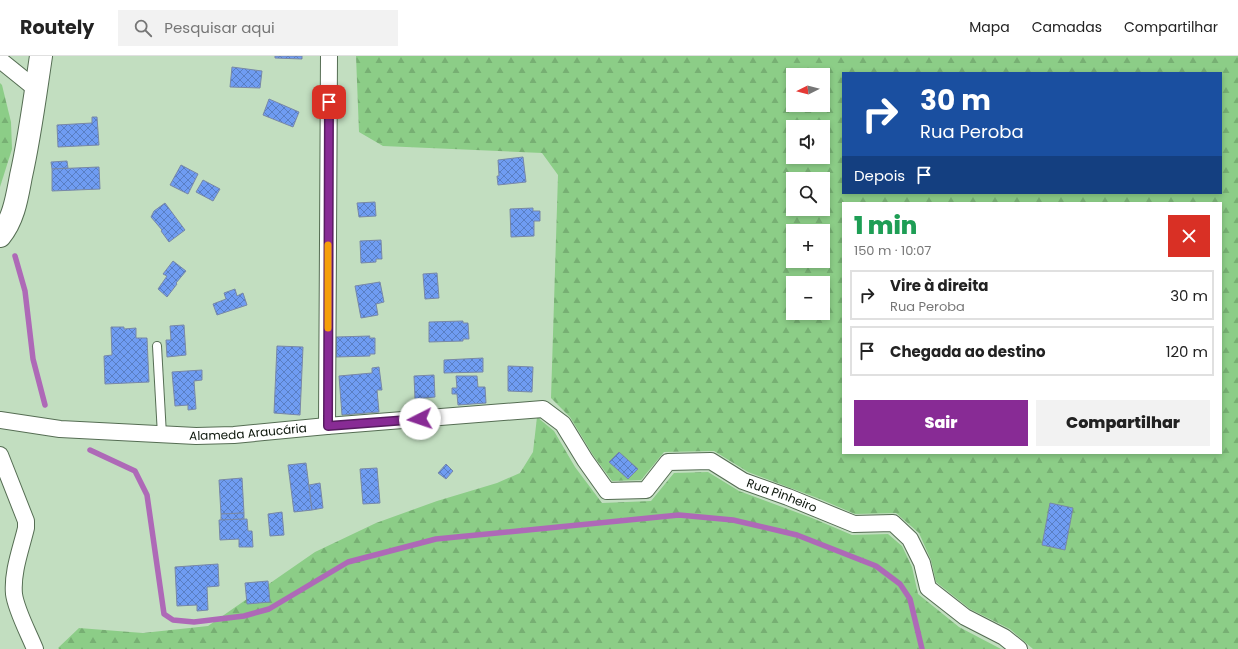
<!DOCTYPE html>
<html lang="pt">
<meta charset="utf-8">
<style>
body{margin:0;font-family:Poppins,sans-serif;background:#f2f2f2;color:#222;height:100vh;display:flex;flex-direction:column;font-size:15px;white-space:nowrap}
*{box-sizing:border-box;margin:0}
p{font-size:13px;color:#767676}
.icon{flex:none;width:22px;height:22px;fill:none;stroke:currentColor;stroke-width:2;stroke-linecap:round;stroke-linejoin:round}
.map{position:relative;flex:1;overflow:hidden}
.sheet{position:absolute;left:842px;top:146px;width:380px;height:252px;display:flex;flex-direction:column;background:#fff;border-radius:0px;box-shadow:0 2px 6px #0003}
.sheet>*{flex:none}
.banner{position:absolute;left:842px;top:16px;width:380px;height:122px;border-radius:0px;box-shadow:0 2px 6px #0003;background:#1a4fa0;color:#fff;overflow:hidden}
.needle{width:26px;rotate:264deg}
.buttons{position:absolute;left:786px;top:12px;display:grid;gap:8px}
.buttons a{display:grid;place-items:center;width:44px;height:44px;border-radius:0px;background:#fff;box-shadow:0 2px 6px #0003;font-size:20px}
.pin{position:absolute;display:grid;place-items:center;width:34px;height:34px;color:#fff;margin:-17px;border-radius:8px;box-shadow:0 2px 6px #0006}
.me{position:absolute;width:44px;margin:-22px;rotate:266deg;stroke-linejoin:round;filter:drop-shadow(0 0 3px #0008)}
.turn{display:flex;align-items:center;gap:14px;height:84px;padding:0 12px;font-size:18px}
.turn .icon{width:52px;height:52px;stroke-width:2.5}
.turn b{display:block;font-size:28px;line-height:34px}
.then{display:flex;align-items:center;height:38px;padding:0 12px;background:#0003;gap:8px;font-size:15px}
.round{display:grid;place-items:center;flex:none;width:42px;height:42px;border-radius:0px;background:#f2f2f2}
.overview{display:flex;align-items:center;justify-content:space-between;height:68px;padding:0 12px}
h1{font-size:24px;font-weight:800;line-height:30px;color:#1e9e55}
.button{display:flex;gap:8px;margin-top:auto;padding:8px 12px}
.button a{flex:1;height:46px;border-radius:0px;background:#882b95;color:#fff;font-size:16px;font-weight:800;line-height:46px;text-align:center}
.button a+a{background:#f2f2f2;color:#222}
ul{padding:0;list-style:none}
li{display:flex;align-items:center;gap:12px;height:50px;margin:0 8px 6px;padding:0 4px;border:2px solid #e0e0e0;border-radius:0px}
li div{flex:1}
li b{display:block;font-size:15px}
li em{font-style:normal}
header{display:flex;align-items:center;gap:24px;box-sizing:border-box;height:56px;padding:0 20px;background:#fff;border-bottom:1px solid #e0e0e0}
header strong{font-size:19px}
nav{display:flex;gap:22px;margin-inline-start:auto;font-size:14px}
.search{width:280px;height:36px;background:#f2f2f2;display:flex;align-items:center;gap:10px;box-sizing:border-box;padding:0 14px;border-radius:0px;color:#767676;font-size:15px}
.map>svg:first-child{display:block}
.forest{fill:url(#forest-firs);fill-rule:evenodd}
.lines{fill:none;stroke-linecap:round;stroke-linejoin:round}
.stream{stroke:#ae69b7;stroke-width:5.5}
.building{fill:url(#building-cross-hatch);stroke:#7888a7}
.service-casing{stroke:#556d53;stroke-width:10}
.minor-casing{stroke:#556d53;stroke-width:18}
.secondary-casing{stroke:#556d53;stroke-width:24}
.service{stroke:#fff;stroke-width:8}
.minor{stroke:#fff;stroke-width:16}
.secondary{stroke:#fff;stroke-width:22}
.route-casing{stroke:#581c61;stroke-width:10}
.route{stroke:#882b95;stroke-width:7}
.slow{stroke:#f59e0b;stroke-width:7}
.labels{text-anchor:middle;stroke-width:3;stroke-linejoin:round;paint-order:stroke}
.street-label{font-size:12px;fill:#0b150a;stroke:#c2dec0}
</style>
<header>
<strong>Routely</strong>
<div class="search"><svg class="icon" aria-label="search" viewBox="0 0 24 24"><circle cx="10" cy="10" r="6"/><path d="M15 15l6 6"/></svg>Pesquisar aqui</div>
<nav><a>Mapa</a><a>Camadas</a><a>Compartilhar</a></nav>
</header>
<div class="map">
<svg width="1238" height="593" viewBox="0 0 1238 593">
<defs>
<pattern id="forest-firs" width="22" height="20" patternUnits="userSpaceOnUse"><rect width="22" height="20" fill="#8ccd87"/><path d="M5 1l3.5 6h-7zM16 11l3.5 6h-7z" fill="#77af73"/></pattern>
<pattern id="building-cross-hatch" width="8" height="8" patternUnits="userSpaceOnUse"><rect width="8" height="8" fill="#6f9cf2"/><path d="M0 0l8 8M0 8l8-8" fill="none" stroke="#597ec2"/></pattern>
</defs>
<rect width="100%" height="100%" fill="#c2dec0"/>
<g class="forest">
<path d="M 356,0 L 1238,0 L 1238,593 L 1033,593 L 1010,573 L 970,553 L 936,526 L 931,504 L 919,477 L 896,457 L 855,458 L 820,443 L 748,416 L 714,395 L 664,396 L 641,424 L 612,425 L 593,399 L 570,361 L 551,342 L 558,119 L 542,97 L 383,90 L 359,76 ZM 843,17 L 1221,17 L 1221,137 L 843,137 ZM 793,19 L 823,19 L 823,49 L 793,49 ZM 793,71 L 823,71 L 823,101 L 793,101 ZM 793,123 L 823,123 L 823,153 L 793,153 ZM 843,147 L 1221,147 L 1221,397 L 843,397 ZM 793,175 L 823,175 L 823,205 L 793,205 ZM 793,227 L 823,227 L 823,257 L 793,257 Z"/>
<path d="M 0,27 L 2,29 L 11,66 L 12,93 L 0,131 Z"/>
<path d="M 537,361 L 554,375 L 575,411 L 602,447 L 651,445 L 674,417 L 708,416 L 739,435 L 812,462 L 852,479 L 888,478 L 902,490 L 912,511 L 918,538 L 959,571 L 1001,593 L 59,593 L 58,592 L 79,572 L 143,577 L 208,570 L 315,496 L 376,467 L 437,445 L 497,427 L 520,417 L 533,396 Z"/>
</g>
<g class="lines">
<g class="stream">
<path d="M 15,200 L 25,235 L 33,303 L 45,349"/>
<path d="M 90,394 L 135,415 L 147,439 L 164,558 L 173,564 L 194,566 L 244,560 L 269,553 L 348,506 L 436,483 L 679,459 L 733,464 L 797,479 L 876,510 L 900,528 L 910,543 L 922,593"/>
</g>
</g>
<g class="building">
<path d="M 275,0 L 302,0 L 302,3 L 275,2 Z"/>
<path d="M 232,11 L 262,15 L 260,32 L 230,31 Z"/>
<path d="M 269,43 L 299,56 L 293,71 L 263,59 Z"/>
<path d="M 92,61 L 97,61 L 99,89 L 58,91 L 57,69 L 92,67 Z"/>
<path d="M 523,101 L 526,126 L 498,129 L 497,120 L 499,120 L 498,104 Z"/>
<path d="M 67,105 L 68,112 L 52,113 L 51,106 Z"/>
<path d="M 181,109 L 198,118 L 188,138 L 170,129 Z"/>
<path d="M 99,111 L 100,133 L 52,135 L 52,113 Z"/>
<path d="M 203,124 L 220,133 L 213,145 L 196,136 Z"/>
<path d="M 375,146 L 376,160 L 359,161 L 357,147 Z"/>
<path d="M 165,147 L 185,174 L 169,186 L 161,175 L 162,174 L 151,161 L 154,155 Z"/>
<path d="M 533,152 L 533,155 L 540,155 L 540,165 L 534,165 L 534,180 L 511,181 L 510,153 Z"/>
<path d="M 381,184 L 382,203 L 376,203 L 376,206 L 361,207 L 360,185 Z"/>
<path d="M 173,205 L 186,215 L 176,227 L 177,228 L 167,241 L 158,233 L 167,220 L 163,218 Z"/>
<path d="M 437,217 L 439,242 L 425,243 L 423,218 Z"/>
<path d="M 380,226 L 384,246 L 376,248 L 378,259 L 361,262 L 355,230 Z"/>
<path d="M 235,233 L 237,240 L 243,237 L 247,249 L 217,259 L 213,248 L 226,243 L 224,237 Z"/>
<path d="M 463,265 L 463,267 L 468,267 L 469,283 L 463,283 L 463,285 L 429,286 L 429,266 Z"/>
<path d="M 184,269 L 186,299 L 167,301 L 166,284 L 171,284 L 170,270 Z"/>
<path d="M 111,271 L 124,271 L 124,273 L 136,272 L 136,282 L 147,282 L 149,326 L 105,328 L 104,300 L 112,299 Z"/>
<path d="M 370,280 L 369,282 L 375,282 L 375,298 L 370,298 L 370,300 L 336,301 L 336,281 Z"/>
<path d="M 277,290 L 303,291 L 300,359 L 274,357 Z"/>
<path d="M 483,302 L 483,316 L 444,317 L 444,304 Z"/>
<path d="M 508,310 L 533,311 L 532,336 L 508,335 Z"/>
<path d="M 379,311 L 382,334 L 377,334 L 379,356 L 342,359 L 339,320 L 372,317 L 372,312 Z"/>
<path d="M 202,314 L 202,324 L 194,325 L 196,353 L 188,354 L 188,349 L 175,350 L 172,316 Z"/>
<path d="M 434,319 L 435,341 L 415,343 L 414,320 Z"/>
<path d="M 456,320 L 477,320 L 478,331 L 485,331 L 486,347 L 458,349 L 457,338 L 452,338 L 452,332 L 457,332 Z"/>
<path d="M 619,396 L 638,413 L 628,423 L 609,406 Z"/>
<path d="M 306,407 L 312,454 L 294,456 L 288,409 Z"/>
<path d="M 446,408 L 453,415 L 446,423 L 438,417 Z"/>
<path d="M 377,412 L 380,447 L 363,448 L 360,413 Z"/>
<path d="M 242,422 L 244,457 L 221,458 L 219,424 Z"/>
<path d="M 320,427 L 323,452 L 312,454 L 309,429 Z"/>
<path d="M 1050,447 L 1073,452 L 1065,494 L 1042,489 Z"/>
<path d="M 282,456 L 284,479 L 270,480 L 268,458 Z"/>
<path d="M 244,457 L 244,463 L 221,464 L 221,458 Z"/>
<path d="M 247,463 L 248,475 L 252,475 L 253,491 L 239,491 L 239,483 L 220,484 L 219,464 Z"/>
<path d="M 218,508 L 219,530 L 207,531 L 208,554 L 197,555 L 197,549 L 177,550 L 175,511 Z"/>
<path d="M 268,525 L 270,546 L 247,548 L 245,527 Z"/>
</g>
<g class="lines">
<g class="service-casing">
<path id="service" d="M 157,290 L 162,379"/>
</g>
<g class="minor-casing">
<g id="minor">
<path d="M 0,4 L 36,33"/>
<path id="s1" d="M 0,364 L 60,373 L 196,380 L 234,379 L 327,370 L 543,353 L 563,368 L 585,404 L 607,435 L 646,434 L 668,406 L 711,405 L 743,425 L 788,441 L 854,468 L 893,467 L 910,483 L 922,507 L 928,532 L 965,561 L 1004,581 L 1019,593"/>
<path d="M 327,370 L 329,0"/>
<path d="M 0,399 L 26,465 L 26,472 C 21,493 12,516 14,538 C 16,554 29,578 35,593"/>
</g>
</g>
<g class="secondary-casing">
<path id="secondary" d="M 0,180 C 14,163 17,141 21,120 C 30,80 35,40 41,0"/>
</g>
<use href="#service" class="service"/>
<use href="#minor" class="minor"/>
<use href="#secondary" class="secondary"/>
</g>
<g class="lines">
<g class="route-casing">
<path id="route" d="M 329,46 L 328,370 L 420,363"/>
</g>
<use href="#route" class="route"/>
<path class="slow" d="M 328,272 L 328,189"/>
</g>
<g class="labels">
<g class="street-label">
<text dy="4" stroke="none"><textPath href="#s1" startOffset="249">Alameda Araucária</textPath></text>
<text dy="4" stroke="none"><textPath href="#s1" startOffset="847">Rua Pinheiro</textPath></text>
</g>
</g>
</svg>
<div class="buttons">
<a><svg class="needle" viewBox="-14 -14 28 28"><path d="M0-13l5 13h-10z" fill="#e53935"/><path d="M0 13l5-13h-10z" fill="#767676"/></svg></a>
<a><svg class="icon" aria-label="sound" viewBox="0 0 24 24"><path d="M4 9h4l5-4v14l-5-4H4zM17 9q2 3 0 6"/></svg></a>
<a><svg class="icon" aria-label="search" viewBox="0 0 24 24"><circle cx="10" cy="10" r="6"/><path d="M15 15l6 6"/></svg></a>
<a>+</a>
<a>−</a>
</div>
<div class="pin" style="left:329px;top:46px;background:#d93025"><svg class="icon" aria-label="arrive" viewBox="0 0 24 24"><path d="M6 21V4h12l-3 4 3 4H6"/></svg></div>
<svg class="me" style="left:420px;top:363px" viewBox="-20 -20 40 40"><circle r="19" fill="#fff"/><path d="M0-13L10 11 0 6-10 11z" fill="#882b95"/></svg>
<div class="banner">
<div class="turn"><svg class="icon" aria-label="right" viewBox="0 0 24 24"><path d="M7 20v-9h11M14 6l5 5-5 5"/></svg><div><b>30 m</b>Rua Peroba</div></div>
<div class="then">Depois<svg class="icon" aria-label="arrive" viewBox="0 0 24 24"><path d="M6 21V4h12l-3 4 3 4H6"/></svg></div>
</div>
<section class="sheet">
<div class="overview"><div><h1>1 min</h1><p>150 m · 10:07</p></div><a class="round" style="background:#d93025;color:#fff"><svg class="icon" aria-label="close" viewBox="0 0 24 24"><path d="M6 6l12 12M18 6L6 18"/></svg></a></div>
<ul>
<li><svg class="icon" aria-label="right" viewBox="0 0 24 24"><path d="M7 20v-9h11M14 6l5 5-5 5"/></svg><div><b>Vire à direita</b><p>Rua Peroba</p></div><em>30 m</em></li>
<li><svg class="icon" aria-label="arrive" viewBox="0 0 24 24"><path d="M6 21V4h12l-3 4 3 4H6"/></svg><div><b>Chegada ao destino</b></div><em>120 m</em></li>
</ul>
<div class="button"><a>Sair</a><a>Compartilhar</a></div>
</section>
</div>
